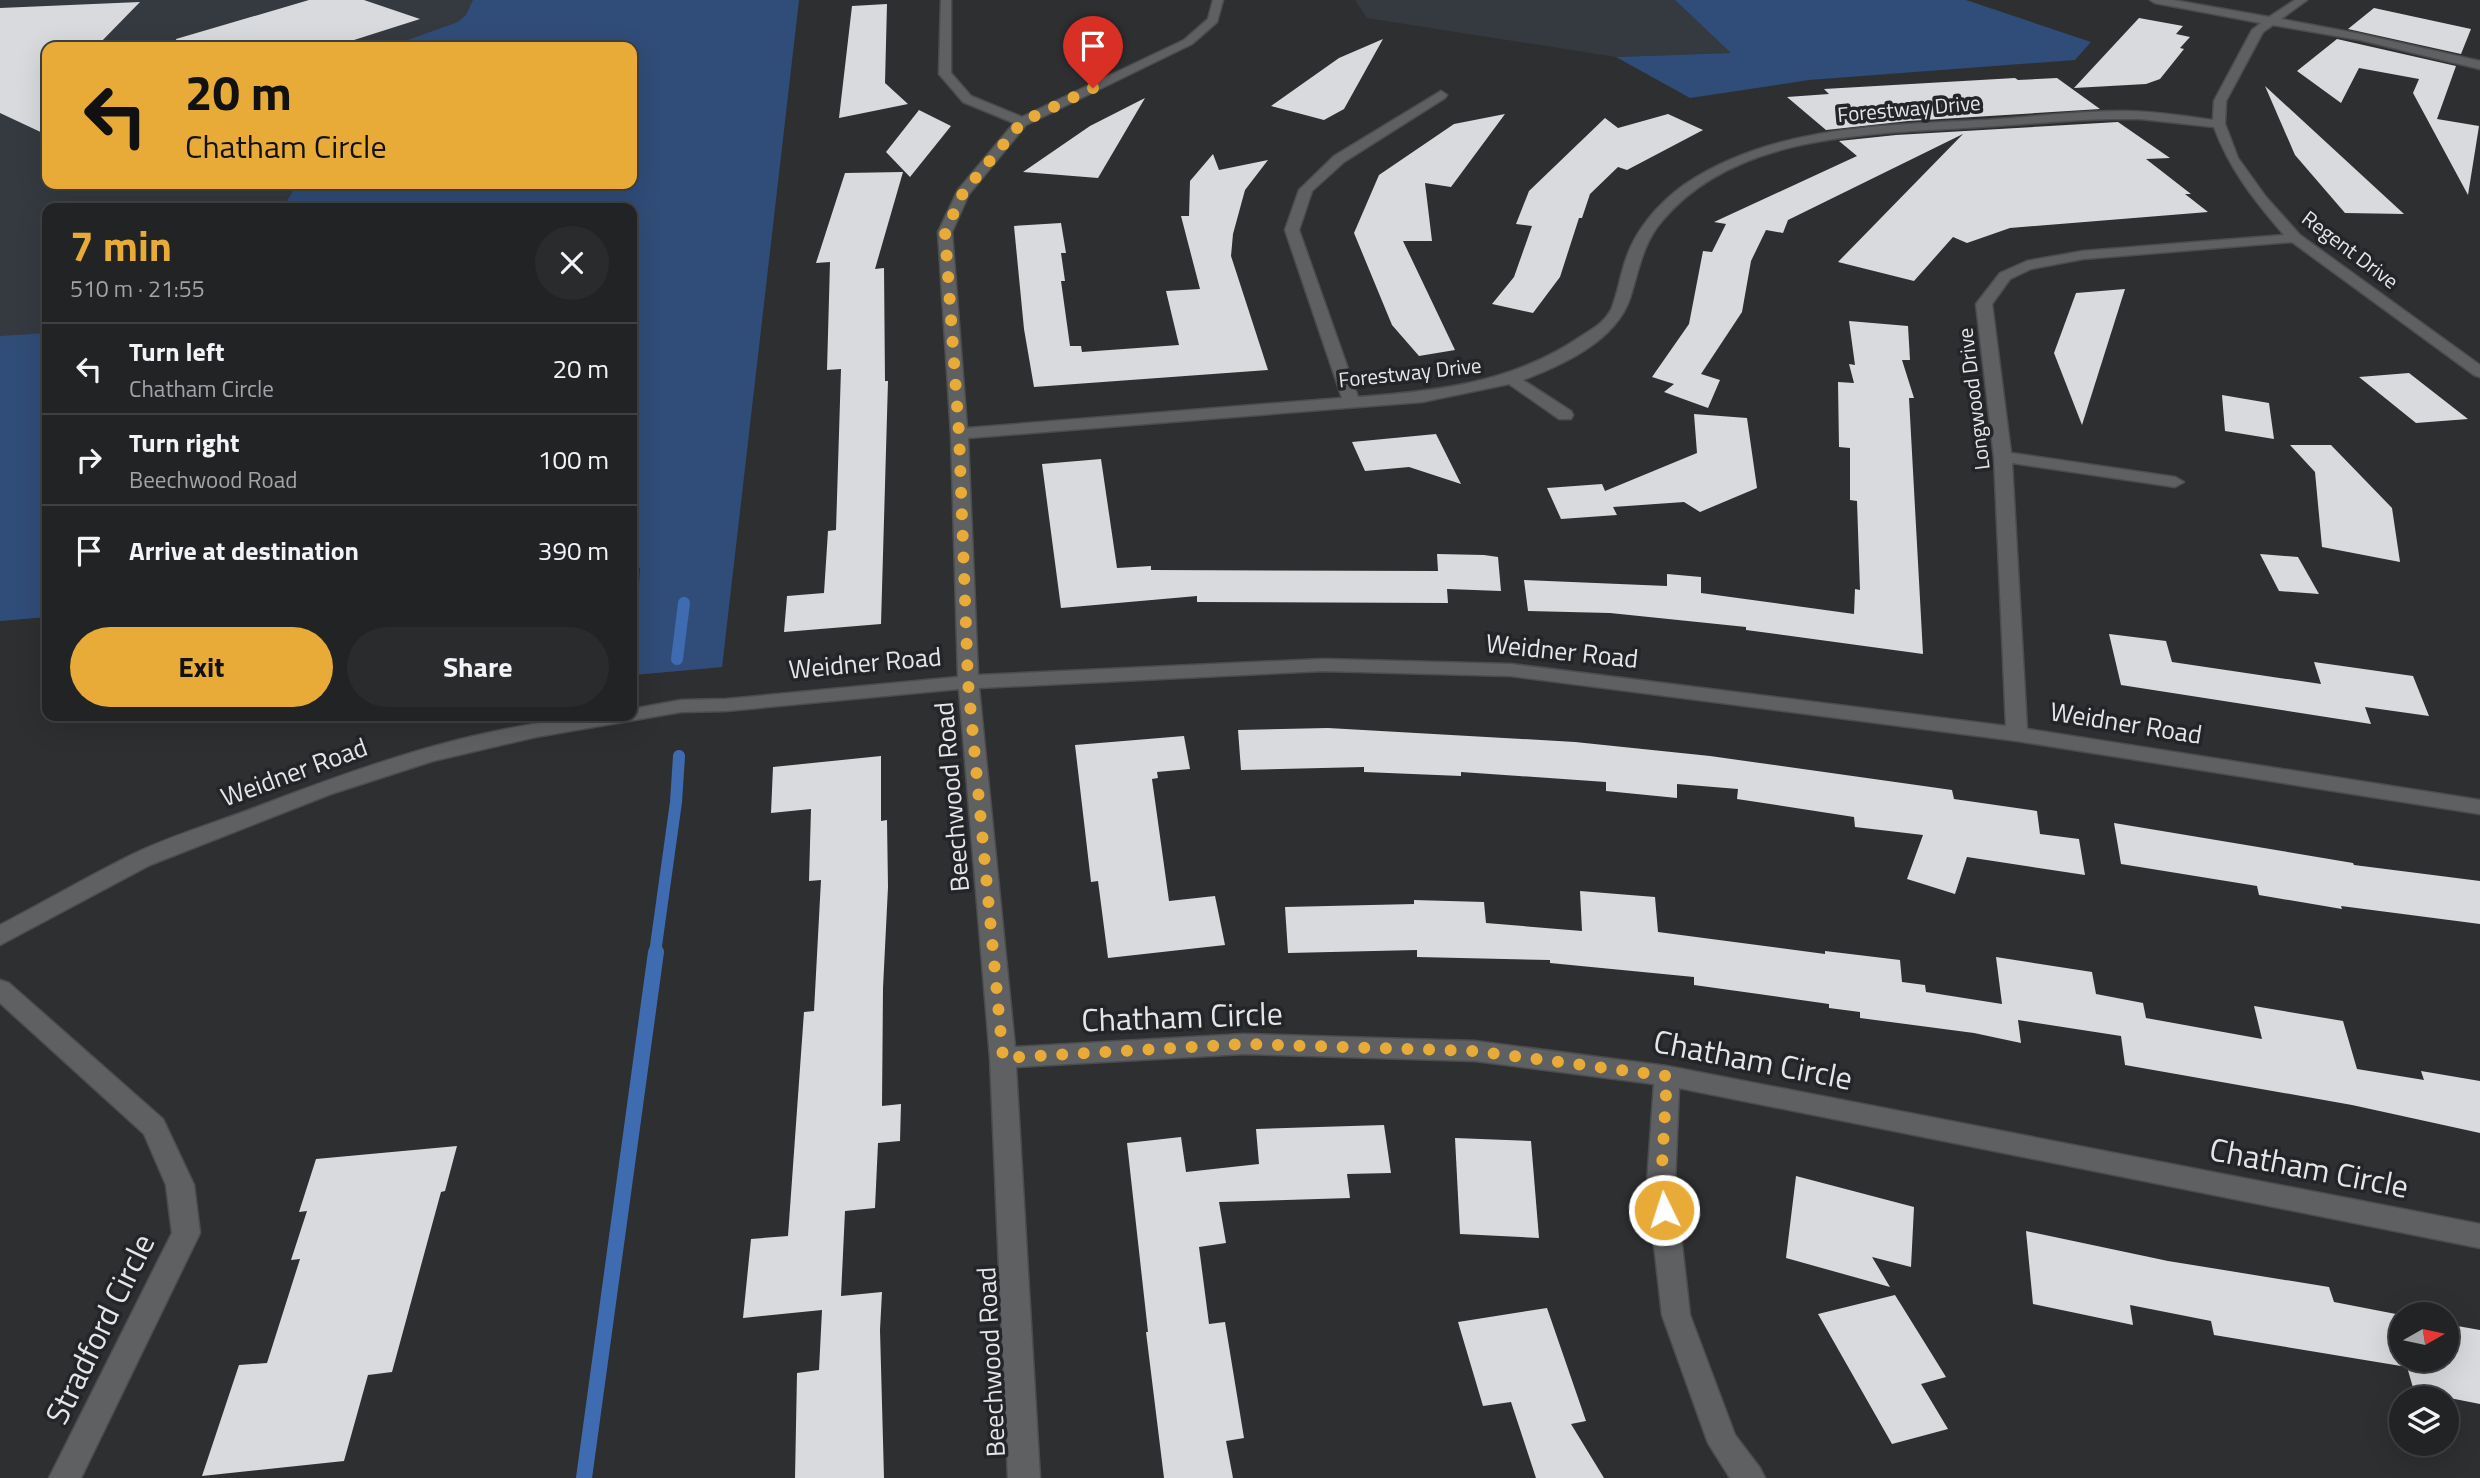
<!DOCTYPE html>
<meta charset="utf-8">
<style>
body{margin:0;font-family:"Titillium Web",sans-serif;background:#2a2b2d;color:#f1f3f6;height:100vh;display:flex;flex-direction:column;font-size:26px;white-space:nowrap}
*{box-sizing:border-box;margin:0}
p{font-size:23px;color:#a2a4a7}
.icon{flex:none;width:38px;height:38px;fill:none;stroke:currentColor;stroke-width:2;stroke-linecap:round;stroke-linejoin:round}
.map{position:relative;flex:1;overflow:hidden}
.drawer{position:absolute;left:42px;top:203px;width:595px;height:518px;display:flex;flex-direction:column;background:#222325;border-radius:14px;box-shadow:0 7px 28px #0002,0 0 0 2px #3f4042}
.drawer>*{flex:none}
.hud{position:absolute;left:42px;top:42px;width:595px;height:147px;border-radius:14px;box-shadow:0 7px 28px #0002,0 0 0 2px #3f4042;background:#e8ab37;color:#111;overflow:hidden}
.needle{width:46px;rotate:81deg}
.tools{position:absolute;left:2389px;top:1302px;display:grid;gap:14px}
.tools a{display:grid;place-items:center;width:70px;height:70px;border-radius:50%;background:#222325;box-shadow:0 7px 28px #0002,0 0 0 2px #3f4042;font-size:35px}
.pin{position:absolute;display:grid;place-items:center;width:60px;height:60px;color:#fff;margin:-72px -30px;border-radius:50% 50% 50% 0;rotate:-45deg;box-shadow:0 0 7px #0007}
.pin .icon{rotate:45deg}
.me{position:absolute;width:77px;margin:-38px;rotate:356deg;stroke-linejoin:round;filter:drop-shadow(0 0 5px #0008)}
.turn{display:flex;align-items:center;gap:24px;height:147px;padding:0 28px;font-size:32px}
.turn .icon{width:91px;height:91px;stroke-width:2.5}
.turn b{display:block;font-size:49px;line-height:60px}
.round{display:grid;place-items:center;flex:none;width:74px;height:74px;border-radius:37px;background:#2a2b2d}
.headline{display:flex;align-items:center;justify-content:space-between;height:119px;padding:0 28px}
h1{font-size:42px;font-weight:700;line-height:52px;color:#e8ab37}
.action{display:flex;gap:14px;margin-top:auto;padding:14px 28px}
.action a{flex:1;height:80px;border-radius:42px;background:#e8ab37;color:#111;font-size:28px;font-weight:700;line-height:80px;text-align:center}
.action a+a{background:#2a2b2d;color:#f1f3f6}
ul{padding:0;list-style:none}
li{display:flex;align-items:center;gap:21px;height:91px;padding:0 28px;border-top:2px solid #3f4042}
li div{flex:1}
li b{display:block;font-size:26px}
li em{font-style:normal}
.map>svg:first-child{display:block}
.built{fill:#353a41;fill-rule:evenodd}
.green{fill:#304c78}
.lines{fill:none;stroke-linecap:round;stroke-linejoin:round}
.stream-far1{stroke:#3f6bb1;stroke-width:12}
.stream{stroke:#3f6bb1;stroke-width:16}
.building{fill:#d8dadd}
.minor-casing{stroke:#4b4c4e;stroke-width:3}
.minor{fill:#5f6061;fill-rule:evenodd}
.route{stroke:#e8ab37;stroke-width:12;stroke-dasharray:0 21.6}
.labels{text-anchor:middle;stroke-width:7;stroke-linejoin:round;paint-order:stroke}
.far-street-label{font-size:21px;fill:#e5e6e7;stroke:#242528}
.street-label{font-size:26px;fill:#e5e6e7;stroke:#242528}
.near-street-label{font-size:32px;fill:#e5e6e7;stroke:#242528}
</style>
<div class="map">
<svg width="2480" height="1478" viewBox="0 0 2480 1478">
<rect width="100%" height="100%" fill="#2e2f31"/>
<g class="built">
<path d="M 0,0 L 799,0 L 722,667 L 634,675 L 640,568 L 632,568 L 632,208 L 47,208 L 47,617 L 0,621 ZM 47,47 L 632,47 L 632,184 L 47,184 Z"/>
<path d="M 1355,0 L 1675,0 L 1732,53 L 1616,57 L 1367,18 Z"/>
</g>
<g class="green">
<path d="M 473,0 L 799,0 L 722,667 L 634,675 L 640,568 L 632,568 L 632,208 L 283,208 L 297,184 L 632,184 L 632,47 L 388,47 L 458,22 L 466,15 Z"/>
<path d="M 1675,0 L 1966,0 L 2091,42 L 2075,60 L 1809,80 L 1690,98 L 1616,57 L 1731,53 Z"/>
<path d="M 47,333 L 47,617 L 0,621 L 0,336 Z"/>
</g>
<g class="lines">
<g class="stream-far1">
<path d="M 677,659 L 684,603"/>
<path d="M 655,953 L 676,802 L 679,756"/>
</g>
<path class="stream" d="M 584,1478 L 656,952"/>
</g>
<g class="building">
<path d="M 309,0 L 364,0 L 420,19 L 332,47 L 178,47 L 176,39 Z"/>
<path d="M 140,2 L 96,47 L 47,47 L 47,135 L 0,113 L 0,8 Z"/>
<path d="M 887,4 L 885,83 L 908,104 L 839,118 L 852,6 Z"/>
<path d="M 2374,8 L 2471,29 L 2461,54 L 2348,29 Z"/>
<path d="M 2139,18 L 2183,26 L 2176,34 L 2190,37 L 2180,48 L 2184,49 L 2160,79 L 2146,84 L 2074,88 Z"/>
<path d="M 1383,39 L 1344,109 L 1324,120 L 1271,106 L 1339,58 Z"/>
<path d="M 2337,39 L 2456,66 L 2437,119 L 2479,126 L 2468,195 L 2413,93 L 2419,79 L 2359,68 L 2341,103 L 2297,71 Z"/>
<path d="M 2015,78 L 2018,80 L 2057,78 L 2100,109 L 1908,121 L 1826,130 L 1787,97 L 1829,94 L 1824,89 Z"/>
<path d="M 2265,86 L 2366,179 L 2404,214 L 2345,213 L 2295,155 Z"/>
<path d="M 1145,98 L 1098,178 L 1023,172 L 1090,126 Z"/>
<path d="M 919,110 L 951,126 L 910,177 L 886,152 Z"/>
<path d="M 1505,114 L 1451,187 L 1425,183 L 1432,241 L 1403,241 L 1455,350 L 1419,356 L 1392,325 L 1354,233 L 1379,175 L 1454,124 Z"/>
<path d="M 1668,114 L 1703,130 L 1627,170 L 1618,167 L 1590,194 L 1582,218 L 1579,218 L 1560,277 L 1533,313 L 1492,304 L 1514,277 L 1532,226 L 1516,224 L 1529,191 L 1605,118 L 1618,128 Z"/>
<path d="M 2118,122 L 2170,158 L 2146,159 L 2191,194 L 2185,194 L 2208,212 L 2010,228 L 1967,243 L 1953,237 L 1914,281 L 1838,262 L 1963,134 L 1788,220 L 1783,233 L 1766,230 L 1751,261 L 1742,312 L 1701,374 L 1720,380 L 1708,408 L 1664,392 L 1674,384 L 1652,377 L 1689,324 L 1703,251 L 1712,252 L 1726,224 L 1714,222 L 1857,156 L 1839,141 L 1896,135 Z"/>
<path d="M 1213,154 L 1219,170 L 1268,160 L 1245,190 L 1233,234 L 1231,256 L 1268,370 L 1034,387 L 1024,329 L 1014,226 L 1061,223 L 1066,253 L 1061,253 L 1065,281 L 1061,281 L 1070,346 L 1081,346 L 1082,352 L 1179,345 L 1166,291 L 1200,289 L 1181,216 L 1189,216 L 1190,181 Z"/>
<path d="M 903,172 L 875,269 L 884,268 L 885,381 L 888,381 L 881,624 L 784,632 L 787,596 L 824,593 L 828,531 L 836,530 L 841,369 L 827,370 L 830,262 L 816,263 L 845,173 Z"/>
<path d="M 2125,289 L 2082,425 L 2054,353 L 2076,293 Z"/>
<path d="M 1849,321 L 1908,326 L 1910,360 L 1902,360 L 1914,398 L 1909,398 L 1923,654 L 1746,630 L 1746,627 L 1610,613 L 1528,611 L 1524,580 L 1667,586 L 1667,574 L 1701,577 L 1701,593 L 1854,614 L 1855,589 L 1860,590 L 1857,501 L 1850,500 L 1850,448 L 1839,447 L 1838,382 L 1854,383 L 1849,364 L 1855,365 Z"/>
<path d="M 2409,373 L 2468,419 L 2416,423 L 2359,377 Z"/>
<path d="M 2222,395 L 2269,403 L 2274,439 L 2225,431 Z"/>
<path d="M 1694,414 L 1747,418 L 1757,488 L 1700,512 L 1684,502 L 1613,507 L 1617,515 L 1561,519 L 1547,488 L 1602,484 L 1605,491 L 1697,453 Z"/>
<path d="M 1436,434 L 1461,484 L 1409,467 L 1365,471 L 1352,442 Z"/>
<path d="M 2290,445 L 2331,445 L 2392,508 L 2400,562 L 2322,547 L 2315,472 Z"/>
<path d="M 1101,459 L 1117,568 L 1151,566 L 1151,570 L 1438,571 L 1437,554 L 1484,555 L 1498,557 L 1501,591 L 1447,589 L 1448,603 L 1197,602 L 1197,596 L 1061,608 L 1042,464 Z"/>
<path d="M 2260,554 L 2298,557 L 2319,594 L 2279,591 Z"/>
<path d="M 2109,634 L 2166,641 L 2172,662 L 2321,684 L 2314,662 L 2413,676 L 2429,716 L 2365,707 L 2371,724 L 2121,685 Z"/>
<path d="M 1328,728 L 1575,742 L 1710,756 L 1952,790 L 1954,799 L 2037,811 L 2040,834 L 2079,839 L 2085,875 L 1967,857 L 1955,894 L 1907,879 L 1923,835 L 1855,827 L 1854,817 L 1737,799 L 1738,789 L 1677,784 L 1677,798 L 1606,791 L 1606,782 L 1461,772 L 1461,776 L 1364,772 L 1364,767 L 1241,770 L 1238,730 Z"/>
<path d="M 1184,736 L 1190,769 L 1157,772 L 1158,778 L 1152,779 L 1169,901 L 1215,896 L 1225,945 L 1108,958 L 1098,881 L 1091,882 L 1075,745 Z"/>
<path d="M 881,756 L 881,821 L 887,820 L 888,887 L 883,988 L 882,1106 L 901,1104 L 900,1141 L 878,1143 L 875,1208 L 845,1211 L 841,1296 L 882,1292 L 880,1330 L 884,1478 L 795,1478 L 797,1373 L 819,1370 L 822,1310 L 743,1318 L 751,1239 L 788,1236 L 804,1012 L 814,1011 L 821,880 L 809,881 L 811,809 L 771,813 L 773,767 Z"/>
<path d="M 2114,823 L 2353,863 L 2354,865 L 2480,881 L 2480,924 L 2341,906 L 2342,909 L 2259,895 L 2257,886 L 2121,864 Z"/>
<path d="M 1580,891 L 1655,897 L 1658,932 L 1825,954 L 1825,951 L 1900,960 L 1902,982 L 1925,985 L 1926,992 L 2002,1004 L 1996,957 L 2092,972 L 2096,994 L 2143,1003 L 2146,1018 L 2262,1039 L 2254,1006 L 2343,1021 L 2357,1069 L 2424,1080 L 2421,1071 L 2480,1081 L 2480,1133 L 2352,1105 L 2125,1065 L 2121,1036 L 2018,1020 L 2021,1043 L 1974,1033 L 1860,1018 L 1860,1012 L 1829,1008 L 1829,1004 L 1694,985 L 1694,977 L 1550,963 L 1550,960 L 1417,957 L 1417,950 L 1288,953 L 1285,907 L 1414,904 L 1414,900 L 1484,902 L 1486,923 L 1582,931 Z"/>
<path d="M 1384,1125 L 1391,1173 L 1347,1174 L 1350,1198 L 1219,1202 L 1226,1243 L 1199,1247 L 1209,1324 L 1225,1322 L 1244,1438 L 1226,1441 L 1233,1478 L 1164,1478 L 1146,1332 L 1148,1332 L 1127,1143 L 1181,1137 L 1186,1172 L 1259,1164 L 1256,1129 Z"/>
<path d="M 1455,1138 L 1531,1141 L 1539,1238 L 1460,1234 Z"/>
<path d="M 457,1146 L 445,1191 L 441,1192 L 392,1372 L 368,1375 L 344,1461 L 202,1476 L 239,1365 L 267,1363 L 300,1259 L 291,1260 L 307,1211 L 299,1212 L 316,1159 Z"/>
<path d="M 1796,1176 L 1914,1207 L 1911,1267 L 1872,1257 L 1890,1287 L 1786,1258 Z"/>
<path d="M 2026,1231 L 2168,1261 L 2329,1287 L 2334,1302 L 2401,1315 L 2401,1360 L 2446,1360 L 2446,1324 L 2480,1330 L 2480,1404 L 2414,1391 L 2407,1367 L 2214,1335 L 2211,1321 L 2130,1305 L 2133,1325 L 2033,1304 Z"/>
<path d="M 1895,1295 L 1946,1377 L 1921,1384 L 1948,1429 L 1892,1444 L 1818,1314 Z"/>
<path d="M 1547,1308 L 1586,1421 L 1571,1424 L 1604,1478 L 1536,1478 L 1511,1402 L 1483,1406 L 1458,1322 Z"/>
</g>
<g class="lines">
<g class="minor-casing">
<g id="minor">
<path d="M 941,0 L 951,0 L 951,73 L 971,96 L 1022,117 L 1184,40 L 1208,19 L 1213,0 L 1223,0 L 1217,22 L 1192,44 L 1026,125 L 969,194 L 952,232 L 967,428 L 1342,398 L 1285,230 L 1299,190 L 1334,156 L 1441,91 L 1447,95 L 1445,98 L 1344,162 L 1312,191 L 1299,230 L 1358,397 C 1437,391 1512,383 1580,337 C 1592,329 1604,323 1611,310 C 1618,293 1620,276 1626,259 C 1636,229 1659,203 1684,185 C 1770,126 1885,125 1986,120 C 2032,117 2077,111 2123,111 C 2153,111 2183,116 2213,120 L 2214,101 L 2252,30 L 2261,23 L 2155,3 L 2150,0 L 2173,0 L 2269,17 L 2295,0 L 2307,0 L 2281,19 L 2360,34 L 2480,61 L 2480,69 L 2360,40 L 2273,25 L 2263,32 L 2226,101 L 2225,124 L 2238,158 L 2266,197 L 2300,235 L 2480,365 L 2480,377 L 2474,375 L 2292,242 L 2083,259 L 2031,269 L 2010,279 L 1992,304 L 2011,453 L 2175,477 L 2184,482 L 2175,487 L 2012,463 L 2027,729 L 2480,800 L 2480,814 L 2017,741 L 1511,676 L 1323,671 L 979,688 L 1015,1047 L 1244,1034 L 1475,1041 L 1667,1066 L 2480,1224 L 2480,1248 L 1679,1088 L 1675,1183 L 1690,1315 L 1735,1435 L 1760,1468 L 1765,1478 L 1730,1478 L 1708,1443 L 1662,1315 L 1647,1183 L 1654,1084 L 1475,1061 L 1244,1054 L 1016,1067 L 1040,1478 L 1008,1478 L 990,1058 L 959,689 L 726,711 L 681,712 L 536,737 L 433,761 L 331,794 L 150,865 L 0,945 L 0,925 C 44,902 87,877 131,855 C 168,837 208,825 246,811 C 368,764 499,716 632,716 L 632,709 L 681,700 L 726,699 L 958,677 L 951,434 L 938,232 L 958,190 L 1014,123 L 963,102 L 939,74 ZM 2107,119 L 2140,119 L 2214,127 C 2230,170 2254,200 2284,235 L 2083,251 L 2027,261 L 2000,273 L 1976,304 L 1994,457 L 2006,726 L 1511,664 L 1323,659 L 978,675 L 968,438 L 1422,402 L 1509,384 L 1559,419 L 1571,419 L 1573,415 L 1571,411 L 1523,380 C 1562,365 1616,341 1630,298 C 1639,271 1642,244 1662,221 C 1736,132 1874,134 1980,127 C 2022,125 2065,120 2107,119 Z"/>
<path d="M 0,980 L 9,983 L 163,1119 L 194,1185 L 200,1233 L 81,1478 L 49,1478 L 172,1233 L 166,1185 L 144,1134 L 0,1003 Z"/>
</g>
</g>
<use href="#minor" class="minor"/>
</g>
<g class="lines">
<path class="route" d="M 1093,88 L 1022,122 L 963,193 L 945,232 L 959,434 L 968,682 L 1003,1058 L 1244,1044 L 1475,1051 L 1667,1076 L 1661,1184 L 1664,1210"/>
</g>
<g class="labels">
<g class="far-street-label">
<text transform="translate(1909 109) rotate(-5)" y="7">Forestway Drive</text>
<text transform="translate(2350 250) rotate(37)" y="7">Regent Drive</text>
<text transform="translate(1410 373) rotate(-6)" y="7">Forestway Drive</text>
<text transform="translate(1974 399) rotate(-97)" y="7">Longwood Drive</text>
</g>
<g class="street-label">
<text transform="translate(1562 651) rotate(6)" y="9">Weidner Road</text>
<text transform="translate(865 663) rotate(-5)" y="9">Weidner Road</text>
<text transform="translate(2126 723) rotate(9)" y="9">Weidner Road</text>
<text transform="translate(294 772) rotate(-20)" y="9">Weidner Road</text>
<text transform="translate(952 797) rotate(-95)" y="9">Beechwood Road</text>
<text transform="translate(991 1362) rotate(-93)" y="9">Beechwood Road</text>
</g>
<g class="near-street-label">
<text transform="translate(1182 1017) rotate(-2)" y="11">Chatham Circle</text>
<text transform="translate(1753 1060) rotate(11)" y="11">Chatham Circle</text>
<text transform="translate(2309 1168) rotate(11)" y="11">Chatham Circle</text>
<text transform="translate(100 1329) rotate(-64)" y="11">Stradford Circle</text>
</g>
</g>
</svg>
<div class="tools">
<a><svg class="needle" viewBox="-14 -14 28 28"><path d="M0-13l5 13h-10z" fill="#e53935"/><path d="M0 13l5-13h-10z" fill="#a2a4a7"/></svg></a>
<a><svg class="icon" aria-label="layers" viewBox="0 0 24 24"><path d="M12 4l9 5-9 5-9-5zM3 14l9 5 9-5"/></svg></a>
</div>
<div class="pin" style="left:1093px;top:88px;background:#d93025"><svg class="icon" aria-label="arrive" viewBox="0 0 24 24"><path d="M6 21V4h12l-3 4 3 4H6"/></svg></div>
<svg class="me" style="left:1664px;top:1210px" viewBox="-20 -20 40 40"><circle r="17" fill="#e8ab37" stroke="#fff" stroke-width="3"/><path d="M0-11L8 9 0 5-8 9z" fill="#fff"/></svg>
<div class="hud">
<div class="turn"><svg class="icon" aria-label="left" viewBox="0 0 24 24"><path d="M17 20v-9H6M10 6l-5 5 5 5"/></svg><div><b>20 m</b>Chatham Circle</div></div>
</div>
<section class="drawer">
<div class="headline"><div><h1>7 min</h1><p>510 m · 21:55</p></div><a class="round"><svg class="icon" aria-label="close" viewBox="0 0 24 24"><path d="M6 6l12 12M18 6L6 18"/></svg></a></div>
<ul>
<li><svg class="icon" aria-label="left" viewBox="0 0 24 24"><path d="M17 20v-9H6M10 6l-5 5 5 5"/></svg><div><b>Turn left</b><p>Chatham Circle</p></div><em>20 m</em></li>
<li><svg class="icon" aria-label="right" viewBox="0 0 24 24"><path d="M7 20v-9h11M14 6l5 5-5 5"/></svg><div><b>Turn right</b><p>Beechwood Road</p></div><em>100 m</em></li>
<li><svg class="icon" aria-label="arrive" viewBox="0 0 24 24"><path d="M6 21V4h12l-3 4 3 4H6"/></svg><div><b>Arrive at destination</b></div><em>390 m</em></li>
</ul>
<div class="action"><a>Exit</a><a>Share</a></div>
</section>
</div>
